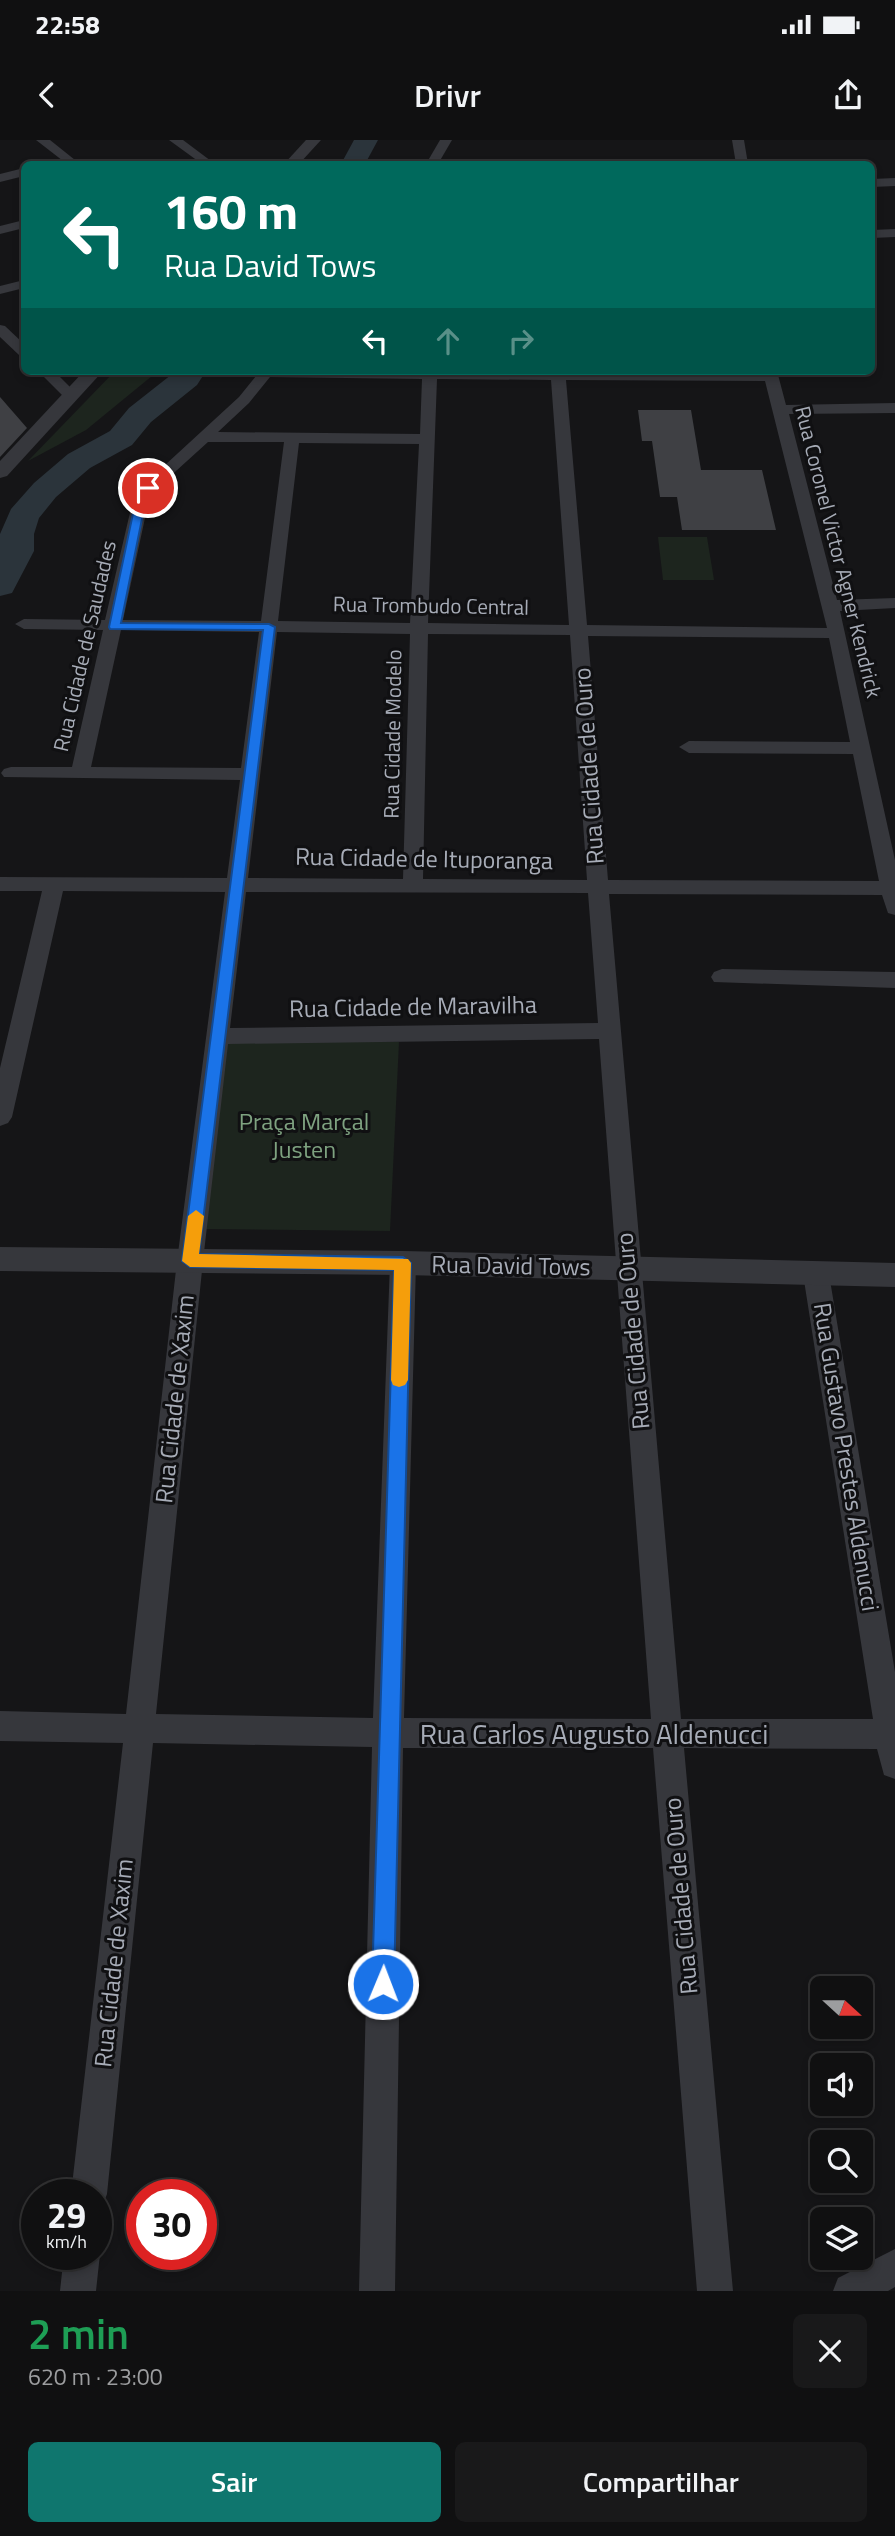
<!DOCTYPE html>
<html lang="pt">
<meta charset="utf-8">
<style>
body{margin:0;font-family:"Titillium Web",sans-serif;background:#19191a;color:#f1f3f6;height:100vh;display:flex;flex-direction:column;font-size:26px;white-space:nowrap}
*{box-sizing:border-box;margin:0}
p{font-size:23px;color:#9c9d9f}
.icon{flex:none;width:38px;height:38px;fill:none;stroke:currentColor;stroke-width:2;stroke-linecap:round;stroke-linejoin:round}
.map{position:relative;height:2151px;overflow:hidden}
.drawer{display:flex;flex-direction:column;background:#101011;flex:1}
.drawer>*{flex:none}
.top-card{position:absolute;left:21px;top:21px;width:854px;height:214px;border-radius:10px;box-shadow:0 4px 10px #0003,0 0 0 2px #303031;background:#00695c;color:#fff;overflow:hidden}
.needle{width:46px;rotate:111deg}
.tools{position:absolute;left:810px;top:1836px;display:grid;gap:14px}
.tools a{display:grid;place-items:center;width:63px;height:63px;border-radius:10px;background:#101011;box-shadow:0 4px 10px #0003,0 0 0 2px #303031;font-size:35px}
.speed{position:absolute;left:21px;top:2039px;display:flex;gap:14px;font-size:35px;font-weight:700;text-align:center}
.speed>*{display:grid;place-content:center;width:91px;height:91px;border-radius:50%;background:#101011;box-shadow:0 4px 10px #0003,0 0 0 2px #303031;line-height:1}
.speed small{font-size:18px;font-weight:400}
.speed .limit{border:10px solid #d22;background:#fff;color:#111}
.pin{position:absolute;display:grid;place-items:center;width:60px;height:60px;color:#fff;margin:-30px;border:4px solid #fff;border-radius:50%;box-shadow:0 2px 7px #0007}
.me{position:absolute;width:77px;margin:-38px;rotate:1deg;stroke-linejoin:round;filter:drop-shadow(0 0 5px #0008)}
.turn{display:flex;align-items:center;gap:24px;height:147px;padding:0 28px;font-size:32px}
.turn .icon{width:91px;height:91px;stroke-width:2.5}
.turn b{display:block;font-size:49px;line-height:60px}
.lanes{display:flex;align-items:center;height:66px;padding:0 28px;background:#0003;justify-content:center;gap:35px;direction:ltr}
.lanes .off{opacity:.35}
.round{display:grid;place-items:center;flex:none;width:74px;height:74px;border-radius:10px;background:#19191a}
.overview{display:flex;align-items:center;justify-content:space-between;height:119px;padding:0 28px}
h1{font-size:42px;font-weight:600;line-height:52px;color:#1e9e55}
.primary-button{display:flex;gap:14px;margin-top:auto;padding:14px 28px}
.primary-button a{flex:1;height:80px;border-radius:10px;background:#0f766e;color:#fff;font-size:28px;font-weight:600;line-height:80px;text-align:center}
.primary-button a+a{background:#19191a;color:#f1f3f6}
.status{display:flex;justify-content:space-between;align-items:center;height:49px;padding:0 35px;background:#101011;direction:ltr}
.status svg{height:19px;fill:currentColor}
header{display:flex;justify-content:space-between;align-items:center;height:91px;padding:0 28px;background:#101011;font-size:32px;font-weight:600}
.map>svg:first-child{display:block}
.green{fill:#1d251e}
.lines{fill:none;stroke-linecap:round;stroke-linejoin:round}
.river{fill:#2b343b;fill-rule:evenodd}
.building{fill:#3f4044}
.minor{fill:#36373c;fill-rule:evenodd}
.tertiary{fill:#36373c;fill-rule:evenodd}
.route{fill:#1a73e8;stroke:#114b97;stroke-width:2}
.slow{fill:#f59e0b}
.labels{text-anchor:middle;stroke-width:6;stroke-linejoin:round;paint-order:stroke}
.far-street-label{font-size:21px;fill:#a7acb7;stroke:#101012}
.street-label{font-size:24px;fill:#a7acb7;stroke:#101012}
.park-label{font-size:24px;fill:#7ea280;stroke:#101012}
.near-street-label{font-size:28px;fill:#a7acb7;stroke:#101012}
</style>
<div class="status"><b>22:58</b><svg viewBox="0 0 49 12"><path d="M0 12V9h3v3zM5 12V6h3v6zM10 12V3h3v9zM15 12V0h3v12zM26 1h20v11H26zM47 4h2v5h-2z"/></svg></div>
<header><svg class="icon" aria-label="back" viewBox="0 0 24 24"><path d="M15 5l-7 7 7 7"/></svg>Drivr<svg class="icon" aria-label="share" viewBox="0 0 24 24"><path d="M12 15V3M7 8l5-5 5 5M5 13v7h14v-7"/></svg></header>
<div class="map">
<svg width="895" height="2151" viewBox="0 0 895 2151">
<rect width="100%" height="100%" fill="#151517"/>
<g class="green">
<path d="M 115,231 L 158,231 L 86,290 L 28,321 Z"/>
<path d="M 658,397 L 707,397 L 714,440 L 663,440 Z"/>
<path d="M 225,900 L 399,902 L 390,1091 L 204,1089 Z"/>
</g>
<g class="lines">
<g class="river">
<path d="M 354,0 L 378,0 L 365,24 L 341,24 Z"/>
<path d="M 176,231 L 206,231 L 197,245 L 151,282 L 132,305 L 90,328 L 56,357 L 39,378 L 34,394 L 34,411 L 12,453 L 0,456 L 0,394 L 11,369 L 34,343 L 68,314 L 110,291 L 129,268 Z"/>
</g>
</g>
<g class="building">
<path d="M 0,257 L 27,288 L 0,317 Z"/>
<path d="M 638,270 L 691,270 L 701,330 L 762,330 L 776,390 L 682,390 L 677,357 L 660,357 L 652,301 L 642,301 Z"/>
</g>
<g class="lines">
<g class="minor">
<path d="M 36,0 L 50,0 L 80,24 L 67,24 Z"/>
<path d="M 169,0 L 183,0 L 215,24 L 202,24 Z"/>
<path d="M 440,0 L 452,0 L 438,24 L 426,24 Z"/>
<path d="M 732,0 L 744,0 L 748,24 L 736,24 Z"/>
<path d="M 24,28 L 24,36 L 0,42 L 0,34 Z"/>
<path d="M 895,38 L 895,46 L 872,47 L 872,39 Z"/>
<path d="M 24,80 L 24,88 L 0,94 L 0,86 Z"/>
<path d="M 895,89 L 895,97 L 872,98 L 872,90 Z"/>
<path d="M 24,140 L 24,148 L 0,154 L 0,146 Z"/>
<path d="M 0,185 L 5,186 L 24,204 L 24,216 L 19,215 L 0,197 Z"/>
<path d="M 38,231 L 54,231 L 79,256 L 76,259 L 66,259 Z"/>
<path d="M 260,231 L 777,231 L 786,265 L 895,263 L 895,273 L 789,274 L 837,460 L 895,458 L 895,468 L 840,471 L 895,720 L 895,775 L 888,773 L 882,755 L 609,754 L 681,1579 L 873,1579 L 803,1134 L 807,1127 L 816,1124 L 825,1127 L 829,1134 L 895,1532 L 895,1639 L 884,1635 L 877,1609 L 684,1608 L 733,2151 L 697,2151 L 653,1608 L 403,1608 L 395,2151 L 359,2151 L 372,1607 L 153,1603 L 107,2054 L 102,2067 L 96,2069 L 96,2054 L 71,2054 L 123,1603 L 0,1601 L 0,1571 L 126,1574 L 177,1121 L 225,752 L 63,751 L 12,977 L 8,983 L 0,986 L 0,928 L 42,751 L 0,751 L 0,737 L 227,738 L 240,640 L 4,637 L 1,633 L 4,629 L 11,627 L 72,627 L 103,490 L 24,489 L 15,484 L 24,479 L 105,480 L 132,364 L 140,348 L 239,257 ZM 270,237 L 422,239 L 420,294 L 218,292 L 249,263 ZM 437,239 L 551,240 L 569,485 L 428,483 ZM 566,240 L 765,241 L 827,488 L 587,485 ZM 208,302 L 284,302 L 261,481 L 123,480 L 148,364 L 155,350 ZM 299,303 L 419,304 L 410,483 L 278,481 ZM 121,490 L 259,492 L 241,628 L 91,627 ZM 277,492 L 410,494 L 403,739 L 248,738 ZM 428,494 L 570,495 L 587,740 L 423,739 ZM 588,496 L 829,498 L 850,602 L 689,601 L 679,607 L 689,613 L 853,614 L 879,741 L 608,740 ZM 246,752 L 588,753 L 598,883 L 230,888 ZM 599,899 L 651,1579 L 404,1578 L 416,1123 L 412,1116 L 403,1113 L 394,1116 L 390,1123 L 373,1578 L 156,1574 L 203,1121 L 228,904 Z"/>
<path d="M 722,829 L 895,832 L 895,848 L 714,842 L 711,837 L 714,832 Z"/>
<path d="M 96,2104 L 100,2114 L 96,2151 L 60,2151 L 64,2114 L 96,2114 Z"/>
<path d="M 895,2109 L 895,2147 L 888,2151 L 833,2151 L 838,2138 Z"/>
</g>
<g class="tertiary">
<path d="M 306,0 L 321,0 L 299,24 L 284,24 Z"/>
<path d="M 84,231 L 103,231 L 7,336 L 0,338 L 0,321 Z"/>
<path d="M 0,1107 L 403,1111 L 895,1123 L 895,1147 L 403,1135 L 0,1131 Z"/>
</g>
</g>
<path class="route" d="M 148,345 L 154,348 L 145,364 L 121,483 L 269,484 L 275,487 L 199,1114 L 403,1117 L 411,1123 L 394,1844 L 391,1852 L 383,1855 L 376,1852 L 372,1844 L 394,1130 L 190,1127 L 182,1121 L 263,490 L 110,489 L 109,487 L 135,364 L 145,346 Z"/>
<path class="slow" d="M 196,1070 L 204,1076 L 199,1114 L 408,1119 L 411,1123 L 408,1240 L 405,1245 L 399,1247 L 393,1245 L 391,1240 L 394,1130 L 190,1127 L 182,1121 L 188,1076 Z"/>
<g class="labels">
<g class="far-street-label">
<text transform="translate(838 412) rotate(76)" y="7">Rua Coronel Victor Agner Kendrick</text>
<text transform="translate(431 466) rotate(1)" y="7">Rua Trombudo Central</text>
<text transform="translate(85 506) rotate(-77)" y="7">Rua Cidade de Saudades</text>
<text transform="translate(393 594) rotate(-89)" y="7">Rua Cidade Modelo</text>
</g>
<g class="street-label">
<text transform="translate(589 626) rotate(-94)" y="8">Rua Cidade de Ouro</text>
<text transform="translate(424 719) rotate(1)" y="8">Rua Cidade de Ituporanga</text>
<text transform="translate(413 867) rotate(-1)" y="8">Rua Cidade de Maravilha</text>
<text transform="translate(511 1126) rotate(1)" y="8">Rua David Tows</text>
<text transform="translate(633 1191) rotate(-95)" y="8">Rua Cidade de Ouro</text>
<text transform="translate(175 1259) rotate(-84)" y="8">Rua Cidade de Xaxim</text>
<text transform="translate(846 1317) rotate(81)" y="8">Rua Gustavo Prestes Aldenucci</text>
<text transform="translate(681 1756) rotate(-95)" y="8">Rua Cidade de Ouro</text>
<text transform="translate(114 1823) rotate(-84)" y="8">Rua Cidade de Xaxim</text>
</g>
<g class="park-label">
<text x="304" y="990">Praça Marçal<tspan x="304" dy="28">Justen</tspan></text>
</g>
<g class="near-street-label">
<text x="594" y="1604">Rua Carlos Augusto Aldenucci</text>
</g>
</g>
</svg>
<div class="tools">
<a><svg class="needle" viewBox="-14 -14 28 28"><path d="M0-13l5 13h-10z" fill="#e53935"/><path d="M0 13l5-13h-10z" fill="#9c9d9f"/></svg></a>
<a><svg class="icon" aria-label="sound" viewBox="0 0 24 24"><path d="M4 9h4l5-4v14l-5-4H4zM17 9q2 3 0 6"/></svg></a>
<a><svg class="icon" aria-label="search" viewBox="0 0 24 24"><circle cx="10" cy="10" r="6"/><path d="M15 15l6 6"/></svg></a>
<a><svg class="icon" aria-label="layers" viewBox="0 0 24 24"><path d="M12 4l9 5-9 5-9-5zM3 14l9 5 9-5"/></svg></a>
</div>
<div class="speed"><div>29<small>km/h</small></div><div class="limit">30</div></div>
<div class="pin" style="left:148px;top:348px;background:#d93025"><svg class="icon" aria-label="arrive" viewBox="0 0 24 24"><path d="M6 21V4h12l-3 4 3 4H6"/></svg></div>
<svg class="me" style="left:383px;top:1844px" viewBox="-20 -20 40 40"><circle r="17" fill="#1a73e8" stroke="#fff" stroke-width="3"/><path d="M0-11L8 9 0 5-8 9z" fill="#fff"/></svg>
<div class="top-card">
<div class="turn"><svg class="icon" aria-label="left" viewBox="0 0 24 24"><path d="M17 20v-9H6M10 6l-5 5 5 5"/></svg><div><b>160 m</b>Rua David Tows</div></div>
<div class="lanes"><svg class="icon" aria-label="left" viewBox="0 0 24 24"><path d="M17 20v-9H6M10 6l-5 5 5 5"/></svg><svg class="icon off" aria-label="ahead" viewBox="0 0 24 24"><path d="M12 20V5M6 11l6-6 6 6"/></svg><svg class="icon off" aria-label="right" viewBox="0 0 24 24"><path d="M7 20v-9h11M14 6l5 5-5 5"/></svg></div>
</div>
</div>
<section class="drawer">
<div class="overview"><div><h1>2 min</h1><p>620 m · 23:00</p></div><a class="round"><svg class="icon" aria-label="close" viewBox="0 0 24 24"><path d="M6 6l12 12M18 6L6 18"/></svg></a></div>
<div class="primary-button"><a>Sair</a><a>Compartilhar</a></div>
</section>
